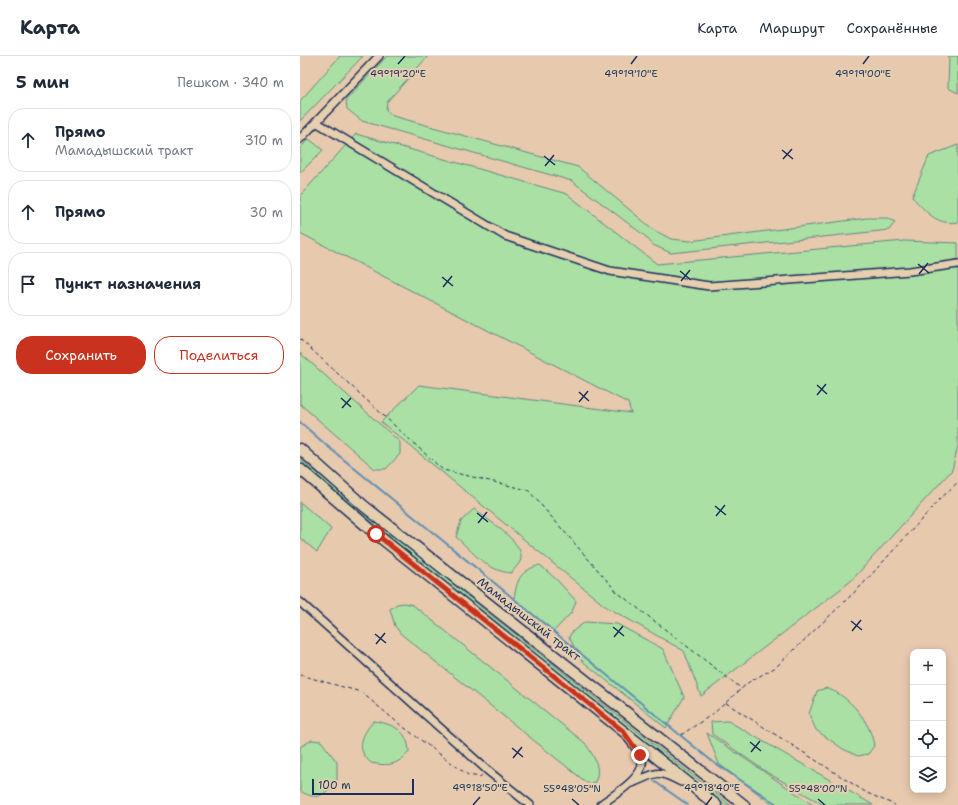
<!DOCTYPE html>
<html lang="ru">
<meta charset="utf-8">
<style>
body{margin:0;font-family:"Shantell Sans",sans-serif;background:#f2f2f3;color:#1f2937}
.controls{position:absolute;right:12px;bottom:12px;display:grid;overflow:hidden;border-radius:8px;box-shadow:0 2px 10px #0003}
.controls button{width:36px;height:36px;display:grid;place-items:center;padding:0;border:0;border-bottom:1px solid #e0e1e3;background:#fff;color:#1f2937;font:20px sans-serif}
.scale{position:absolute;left:12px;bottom:10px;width:102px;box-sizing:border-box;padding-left:4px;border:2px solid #1b2f5e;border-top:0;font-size:11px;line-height:14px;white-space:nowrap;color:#1b2f5e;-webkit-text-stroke:3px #e6cfaf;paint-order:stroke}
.stop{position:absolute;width:12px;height:12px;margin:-9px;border:3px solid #c8321e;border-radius:50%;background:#fff}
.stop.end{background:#c8321e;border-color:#fff;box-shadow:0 1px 4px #0008}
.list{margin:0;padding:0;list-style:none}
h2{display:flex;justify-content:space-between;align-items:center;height:52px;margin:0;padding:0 16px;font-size:17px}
h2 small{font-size:13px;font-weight:400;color:#747a83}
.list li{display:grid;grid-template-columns:26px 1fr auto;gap:12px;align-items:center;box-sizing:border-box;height:64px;margin:0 8px 8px;padding:0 8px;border:1px solid #e0e1e3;border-radius:16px}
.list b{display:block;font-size:15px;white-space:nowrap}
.list p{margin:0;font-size:13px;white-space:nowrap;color:#747a83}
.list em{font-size:13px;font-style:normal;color:#747a83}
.actions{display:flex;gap:8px;padding:12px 16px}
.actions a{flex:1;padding:9px 0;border:1px solid #c8321e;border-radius:16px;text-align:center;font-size:14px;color:#c8321e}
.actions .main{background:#c8321e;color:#fff}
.icon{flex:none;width:22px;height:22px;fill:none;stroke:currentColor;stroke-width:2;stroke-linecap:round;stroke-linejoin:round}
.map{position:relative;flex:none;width:658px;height:749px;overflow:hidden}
header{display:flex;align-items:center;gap:24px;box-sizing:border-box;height:56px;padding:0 20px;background:#fff;border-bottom:1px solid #e0e1e3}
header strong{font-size:19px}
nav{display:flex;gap:22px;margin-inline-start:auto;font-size:14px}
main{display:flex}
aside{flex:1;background:#fff}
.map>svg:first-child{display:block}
.green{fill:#aae0a3;stroke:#628880}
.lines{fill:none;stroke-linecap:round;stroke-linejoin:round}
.stream{stroke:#5f8fb4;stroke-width:2}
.street-casing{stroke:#1b2f5e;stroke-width:10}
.primary-casing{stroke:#1b2f5e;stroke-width:13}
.path{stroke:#1b2f5e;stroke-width:1;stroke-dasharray:4 3;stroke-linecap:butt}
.street{stroke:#e6cfaf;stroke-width:7}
.primary{stroke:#e6cfaf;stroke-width:10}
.route{stroke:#c8321e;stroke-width:5}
.ticks{fill:none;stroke:#1b2f5e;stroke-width:1.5}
.labels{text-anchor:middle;stroke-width:4;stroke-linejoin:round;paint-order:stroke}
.street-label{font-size:12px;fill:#1b2f5e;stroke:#e6cfaf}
.ticks-label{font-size:10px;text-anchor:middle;fill:#1b2f5e;stroke:#e6cfaf;stroke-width:4;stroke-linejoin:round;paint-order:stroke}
</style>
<header>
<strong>Карта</strong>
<nav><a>Карта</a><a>Маршрут</a><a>Сохранённые</a></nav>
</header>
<main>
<aside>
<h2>5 мин<small>Пешком · 340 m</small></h2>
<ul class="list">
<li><svg class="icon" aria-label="ahead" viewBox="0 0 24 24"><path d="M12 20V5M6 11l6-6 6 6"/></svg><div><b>Прямо</b><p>Мамадышский тракт</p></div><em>310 m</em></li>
<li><svg class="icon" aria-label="ahead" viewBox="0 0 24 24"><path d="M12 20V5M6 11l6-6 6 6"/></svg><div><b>Прямо</b></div><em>30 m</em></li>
<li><svg class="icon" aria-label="arrive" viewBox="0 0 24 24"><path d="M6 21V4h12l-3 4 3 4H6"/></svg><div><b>Пункт назначения</b></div></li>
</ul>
<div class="actions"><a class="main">Сохранить</a><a>Поделиться</a></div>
</aside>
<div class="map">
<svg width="658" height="749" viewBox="0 0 658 749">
<rect width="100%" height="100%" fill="#e7c9ae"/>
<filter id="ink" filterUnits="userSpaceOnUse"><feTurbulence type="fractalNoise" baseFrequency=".025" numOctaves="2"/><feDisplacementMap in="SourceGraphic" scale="8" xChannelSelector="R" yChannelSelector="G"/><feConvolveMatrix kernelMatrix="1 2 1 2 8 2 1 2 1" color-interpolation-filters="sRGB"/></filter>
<g filter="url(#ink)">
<g class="green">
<polygon points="40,0 63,0 0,65 0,45"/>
<polygon points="87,0 128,0 87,46 86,54 93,60 278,111 354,174 371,183 390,185 567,162 587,162 595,166 589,174 371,197 353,189 345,180 272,125 62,65 47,53 46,44"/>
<polygon points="649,0 658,0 658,37 648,32"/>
<polygon points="56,78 267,138 357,208 604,185 658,187 658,390 652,414 551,525 401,640 384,595 305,550 81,366 119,329 331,357 328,347 0,177 0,140"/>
<polygon points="9,83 23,94 0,117 0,92"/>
<path d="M658,89V166C636,170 626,155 612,141L629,100Z"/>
<polygon points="0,297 100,386 100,398 86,413 75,413 0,348"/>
<path d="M0,403L181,551L430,749H425C287,639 147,529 11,416L0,407Z"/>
<polygon points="0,446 31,473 17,496 0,482"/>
<path d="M174,453C186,463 223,485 221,502C221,507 214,513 211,517C187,515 173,496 156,481L161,465Z"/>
<path d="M240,509L258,525L276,545L272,556L254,575L214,543C217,523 220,515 240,509Z"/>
<path d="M105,547L113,549L285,687C293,699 302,711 295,726L287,727L101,578L95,570L90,553L97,548Z"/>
<polygon points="285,566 317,568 363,593 384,641 366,672 281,604 269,581 272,576"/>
<path d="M526,632C549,639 571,666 574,690L568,698L558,700L543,693L516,674L509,658L517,635Z"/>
<path d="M74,665C93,668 108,674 109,696C97,710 87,710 71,707C68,704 64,701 63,697C58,686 66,673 74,665Z"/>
<polygon points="428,665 573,749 524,749 468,717 412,678 411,666"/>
<polygon points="407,677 513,749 473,749 419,708"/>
<path d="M12,684L21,685L37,706V724C24,739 19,746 0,735V691Z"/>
</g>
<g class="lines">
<g class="stream">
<polyline points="0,366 26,389 413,706 478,749"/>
<polyline points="354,725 388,749"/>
</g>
<g class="street-casing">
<g id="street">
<polyline points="16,66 205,180 310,215 409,230 610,215 658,208"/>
<polyline points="0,83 79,0"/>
<polyline points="0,546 187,714 230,749"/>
<path d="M332,727C357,717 356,712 381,726"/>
<path d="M300,749C312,740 345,722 342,704C340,696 333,689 328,682"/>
</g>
</g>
<g class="primary-casing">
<g id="primary">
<polyline points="0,393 64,450 444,749"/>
<polyline points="0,413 76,478 416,749"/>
</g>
</g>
<g class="path">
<polyline points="0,283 143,414 228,434 317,536 442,633"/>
<polyline points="0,619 61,636 98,667 168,719 180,721 182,719"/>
<polyline points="426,647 567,737 595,749"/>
<polyline points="381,679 414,657 449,626 476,611 562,529 640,443 658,426"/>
</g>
<use href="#street" class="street"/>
<use href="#primary" class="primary"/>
</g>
</g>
<g class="lines" filter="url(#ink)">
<polyline class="route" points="76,478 323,675 340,699"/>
</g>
<path class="ticks" d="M98,8L105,0M331,8L337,0M563,8L569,0M482,94L493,103M244,100L255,109M483,103L492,93M245,110L254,99M618,208L629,217M380,215L391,224M619,218L628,207M142,221L153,230M381,225L390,214M143,231L152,220M517,329L527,338M279,336L289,345M517,339L526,328M41,342L51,351M279,346L288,335M42,352L51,342M415,450L426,459M177,457L188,466M416,460L425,449M178,467L187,456M551,565L562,574M313,571L324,580M552,575L561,564M75,578L86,587M314,581L323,570M76,588L85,577M450,686L461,695M212,692L223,701M451,696L460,685M213,702L222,691M272,743L279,749M518,743L525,749M173,749L180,741M406,749L412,741"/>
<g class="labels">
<g class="street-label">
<text transform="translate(229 563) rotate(38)" y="4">Мамадышский тракт</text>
</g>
</g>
<g class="ticks-label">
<text x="98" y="21">49°19'20"E</text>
<text x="331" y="21">49°19'10"E</text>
<text x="563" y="21">49°19'00"E</text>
<text x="180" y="735">49°18'50"E</text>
<text x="412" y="735">49°18'40"E</text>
<text x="272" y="736">55°48'05"N</text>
<text x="518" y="736">55°48'00"N</text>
</g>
</svg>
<div class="controls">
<button>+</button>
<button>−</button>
<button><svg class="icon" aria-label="locate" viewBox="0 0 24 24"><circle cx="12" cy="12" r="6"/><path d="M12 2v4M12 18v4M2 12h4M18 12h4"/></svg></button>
<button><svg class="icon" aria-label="layers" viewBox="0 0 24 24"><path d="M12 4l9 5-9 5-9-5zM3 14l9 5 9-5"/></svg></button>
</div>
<div class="scale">100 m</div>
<div class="stop" style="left:76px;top:478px"></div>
<div class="stop end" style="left:340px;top:699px"></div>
</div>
</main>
